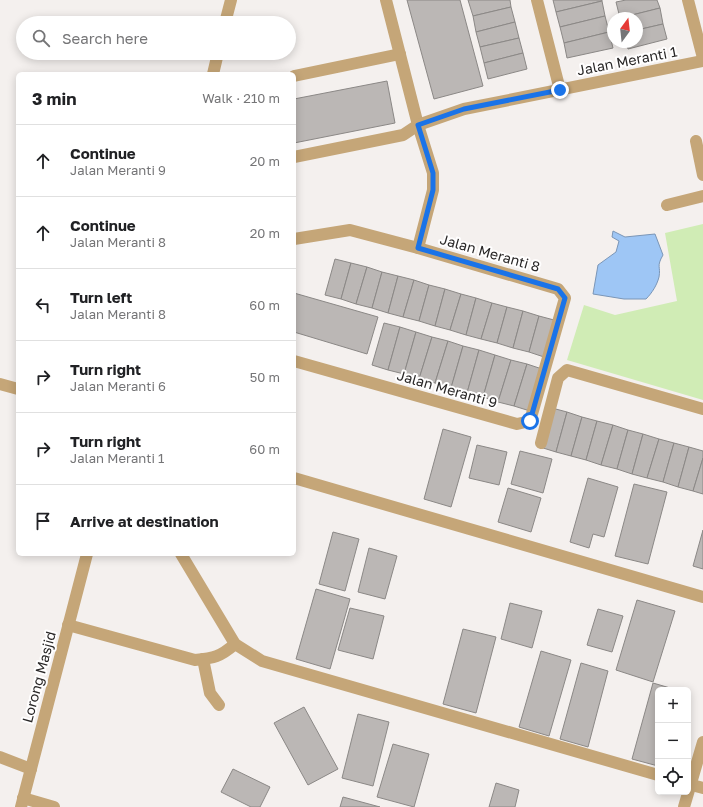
<!DOCTYPE html>
<meta charset="utf-8">
<style>
body{margin:0;font-family:"Golos Text",sans-serif;background:#f6f6f6;color:#202124}
.controls{position:absolute;right:12px;bottom:12px;display:grid;overflow:hidden;border-radius:6px;box-shadow:0 2px 10px #0003}
.controls button{width:36px;height:36px;display:grid;place-items:center;padding:0;border:0;border-bottom:1px solid #e0e0e0;background:#fff;color:#202124;font:20px sans-serif}
.compass{position:absolute;left:607px;top:12px;width:36px;height:36px;border-radius:50%;background:#fff;box-shadow:0 2px 10px #0003;rotate:15deg}
.stop{position:absolute;width:12px;height:12px;margin:-9px;border:3px solid #1a73e8;border-radius:50%;background:#fff}
.stop.end{background:#1a73e8;border-color:#fff;box-shadow:0 1px 4px #0008}
.list{margin:0;padding:0;list-style:none}
h2{display:flex;justify-content:space-between;align-items:center;height:52px;margin:0;padding:0 16px;font-size:17px}
h2 small{font-size:13px;font-weight:400;color:#757577}
.list li{display:grid;grid-template-columns:26px 1fr auto;gap:12px;align-items:center;box-sizing:border-box;height:72px;padding:0 16px;border-top:1px solid #e0e0e0}
.list b{display:block;font-size:15px;white-space:nowrap}
.list p{margin:0;font-size:13px;white-space:nowrap;color:#757577}
.list em{font-size:13px;font-style:normal;color:#757577}
.icon{flex:none;width:22px;height:22px;fill:none;stroke:currentColor;stroke-width:2;stroke-linecap:round;stroke-linejoin:round}
.map{position:relative;flex:none;width:703px;height:807px;overflow:hidden}
.search{position:absolute;background:#fff;box-shadow:0 2px 10px #0003;left:16px;top:16px;width:280px;height:44px;display:flex;align-items:center;gap:10px;box-sizing:border-box;padding:0 14px;border-radius:22px;color:#757577;font-size:15px}
.panel{position:absolute;background:#fff;box-shadow:0 2px 10px #0003;left:16px;top:72px;width:280px;height:484px;border-radius:6px}
.map>svg:first-child{display:block}
.green{fill:#d0ecb5}
.water{fill:#9ec6f5;stroke:#7b96b7}
.building{fill:#bbb7b5;stroke:#8b8886}
.lines{fill:none;stroke-linecap:round;stroke-linejoin:round}
.minor{stroke:#c5a678;stroke-width:12}
.route{stroke:#1a73e8;stroke-width:5}
.labels{text-anchor:middle;stroke-width:4;stroke-linejoin:round;paint-order:stroke}
.street-label{font-size:14px;fill:#292727;stroke:#fffefe}
</style>
<div class="map">
<svg width="703" height="807" viewBox="0 0 703 807">
<rect width="100%" height="100%" fill="#f4f0ee"/>
<polygon class="green" points="703,224 703,400 567,360 584,305 615,315 677,301 665,233"/>
<path class="water" d="M613,231L625,237L655,234L663,255C656,267 661,266 659,277C657,285 652,293 646,299H624L593,294L598,265L616,252L619,241L612,237Z"/>
<g class="building">
<polygon points="407,0 460,0 483,86 434,99"/>
<polygon points="468,0 510,0 511,7 473,16"/>
<polygon points="553,0 602,0 602,1 556,12"/>
<polygon points="626,0 657,0 660,8 620,18 616,2"/>
<polygon points="602,1 605,16 560,27 556,12"/>
<polygon points="511,7 515,22 476,32 473,16"/>
<polygon points="660,8 663,24 637,30 637,18 620,18"/>
<polygon points="605,16 609,32 564,43 560,27"/>
<polygon points="515,22 519,38 480,47 476,32"/>
<polygon points="663,24 667,39 628,49 626,42 637,42 637,30"/>
<polygon points="609,32 613,48 567,58 564,43"/>
<polygon points="519,38 523,53 484,63 480,47"/>
<polygon points="523,53 527,69 488,79 484,63"/>
<polygon points="387,81 395,123 294,143 294,99"/>
<polygon points="335,259 351,263 341,299 325,295"/>
<polygon points="351,263 367,267 356,304 341,299"/>
<polygon points="367,267 382,272 372,308 356,304"/>
<polygon points="382,272 398,276 388,313 372,308"/>
<polygon points="398,276 414,280 403,317 388,313"/>
<polygon points="414,280 429,285 419,321 403,317"/>
<polygon points="429,285 445,289 435,326 419,321"/>
<polygon points="445,289 461,294 450,330 435,326"/>
<polygon points="294,293 378,317 367,354 294,332"/>
<polygon points="461,294 476,298 466,335 450,330"/>
<polygon points="476,298 492,303 481,339 466,335"/>
<polygon points="492,303 507,307 497,343 481,339"/>
<polygon points="507,307 523,311 513,348 497,343"/>
<polygon points="523,311 539,316 529,352 513,348"/>
<polygon points="539,316 554,320 544,357 529,352"/>
<polygon points="384,323 400,327 388,370 372,365"/>
<polygon points="400,327 416,332 404,374 388,370"/>
<polygon points="416,332 432,337 419,379 404,374"/>
<polygon points="432,337 448,341 435,383 419,379"/>
<polygon points="448,341 463,346 451,388 435,383"/>
<polygon points="463,346 479,350 467,393 451,388"/>
<polygon points="479,350 495,355 483,397 467,393"/>
<polygon points="495,355 511,360 498,402 483,397"/>
<polygon points="511,360 527,364 514,406 498,402"/>
<polygon points="527,364 542,369 530,411 514,406"/>
<polygon points="552,408 567,412 556,452 540,447"/>
<polygon points="567,412 582,417 571,456 556,452"/>
<polygon points="582,417 597,421 586,460 571,456"/>
<polygon points="597,421 613,425 601,465 586,460"/>
<polygon points="613,425 628,430 617,469 601,465"/>
<polygon points="443,429 471,437 451,507 424,499"/>
<polygon points="628,430 643,434 632,474 617,469"/>
<polygon points="643,434 659,439 647,478 632,474"/>
<polygon points="659,439 674,443 663,482 647,478"/>
<polygon points="674,443 689,447 678,487 663,482"/>
<polygon points="477,445 507,452 499,485 469,478"/>
<polygon points="689,447 703,451 703,458 693,491 678,487"/>
<polygon points="520,451 552,459 543,493 511,484"/>
<polygon points="703,458 703,494 693,491"/>
<polygon points="588,478 618,487 604,537 593,534 589,548 570,542"/>
<polygon points="634,484 667,492 648,564 615,556"/>
<polygon points="508,488 541,498 531,532 498,522"/>
<polygon points="703,530 703,569 693,566"/>
<polygon points="333,532 359,539 345,591 319,584"/>
<polygon points="369,548 397,556 385,599 358,592"/>
<polygon points="316,589 350,599 330,669 296,659"/>
<polygon points="637,600 675,611 653,682 616,670"/>
<polygon points="510,603 542,611 532,648 501,639"/>
<polygon points="350,608 384,616 373,659 338,650"/>
<polygon points="598,609 623,616 612,652 587,645"/>
<polygon points="463,629 496,637 476,713 443,704"/>
<polygon points="541,651 571,660 549,736 519,727"/>
<polygon points="581,663 608,671 588,747 560,739"/>
<polygon points="653,683 677,690 658,690 658,766 632,759"/>
<polygon points="304,707 338,769 308,785 274,723"/>
<polygon points="358,714 389,722 373,786 342,778"/>
<polygon points="393,744 429,754 414,807 377,797"/>
<polygon points="233,769 270,787 260,807 251,807 221,792"/>
<polygon points="496,783 519,790 515,807 489,807"/>
<polygon points="343,797 380,807 340,807"/>
</g>
<g class="lines">
<g class="minor">
<polyline points="386,0 418,125 433,173 433,190 418,248"/>
<polyline points="537,0 560,90"/>
<polyline points="688,0 703,58"/>
<polyline points="225,23 231,0"/>
<polyline points="213,74 218,53"/>
<polyline points="294,76 400,54"/>
<polyline points="696,141 703,175"/>
<polyline points="294,157 403,135 418,125 464,109 703,61"/>
<polyline points="667,205 703,196"/>
<polyline points="294,239 350,230 418,248 558,289 565,298 530,421 517,424 294,361"/>
<polyline points="0,384 18,389"/>
<polyline points="541,443 558,378 567,370 703,409"/>
<polyline points="294,478 703,597"/>
<polyline points="181,554 235,644 262,661 658,775"/>
<path d="M68,625L195,660C214,658 220,657 235,644"/>
<polyline points="203,659 210,693 219,705"/>
<polyline points="0,757 31,769"/>
<polyline points="688,784 703,788"/>
<polyline points="23,798 54,807"/>
<polyline points="21,807 87,554"/>
<polyline points="684,807 703,742"/>
</g>
</g>
<g class="lines">
<polyline class="route" points="530,421 565,298 558,289 418,248 433,190 433,173 418,125 464,109 560,90"/>
</g>
<g class="labels">
<g class="street-label">
<text transform="translate(627 61) rotate(-11)" y="5">Jalan Meranti 1</text>
<text transform="translate(490 253) rotate(16)" y="5">Jalan Meranti 8</text>
<text transform="translate(447 389) rotate(16)" y="5">Jalan Meranti 9</text>
<text transform="translate(39 677) rotate(-75)" y="5">Lorong Masjid</text>
</g>
</g>
</svg>
<div class="controls">
<button>+</button>
<button>−</button>
<button><svg class="icon" aria-label="locate" viewBox="0 0 24 24"><circle cx="12" cy="12" r="6"/><path d="M12 2v4M12 18v4M2 12h4M18 12h4"/></svg></button>
</div>
<svg class="compass" viewBox="-18 -18 36 36"><path d="M0-13l5 13h-10z" fill="#e53935"/><path d="M0 13l5-13h-10z" fill="#757577"/></svg>
<div class="stop" style="left:530px;top:421px"></div>
<div class="stop end" style="left:560px;top:90px"></div>
<div class="search"><svg class="icon" aria-label="search" viewBox="0 0 24 24"><circle cx="10" cy="10" r="6"/><path d="M15 15l6 6"/></svg>Search here</div>
<section class="panel">
<h2>3 min<small>Walk · 210 m</small></h2>
<ul class="list">
<li><svg class="icon" aria-label="ahead" viewBox="0 0 24 24"><path d="M12 20V5M6 11l6-6 6 6"/></svg><div><b>Continue</b><p>Jalan Meranti 9</p></div><em>20 m</em></li>
<li><svg class="icon" aria-label="ahead" viewBox="0 0 24 24"><path d="M12 20V5M6 11l6-6 6 6"/></svg><div><b>Continue</b><p>Jalan Meranti 8</p></div><em>20 m</em></li>
<li><svg class="icon" aria-label="left" viewBox="0 0 24 24"><path d="M17 20v-9H6M10 6l-5 5 5 5"/></svg><div><b>Turn left</b><p>Jalan Meranti 8</p></div><em>60 m</em></li>
<li><svg class="icon" aria-label="right" viewBox="0 0 24 24"><path d="M7 20v-9h11M14 6l5 5-5 5"/></svg><div><b>Turn right</b><p>Jalan Meranti 6</p></div><em>50 m</em></li>
<li><svg class="icon" aria-label="right" viewBox="0 0 24 24"><path d="M7 20v-9h11M14 6l5 5-5 5"/></svg><div><b>Turn right</b><p>Jalan Meranti 1</p></div><em>60 m</em></li>
<li><svg class="icon" aria-label="arrive" viewBox="0 0 24 24"><path d="M6 21V4h12l-3 4 3 4H6"/></svg><div><b>Arrive at destination</b></div></li>
</ul>
</section>
</div>
